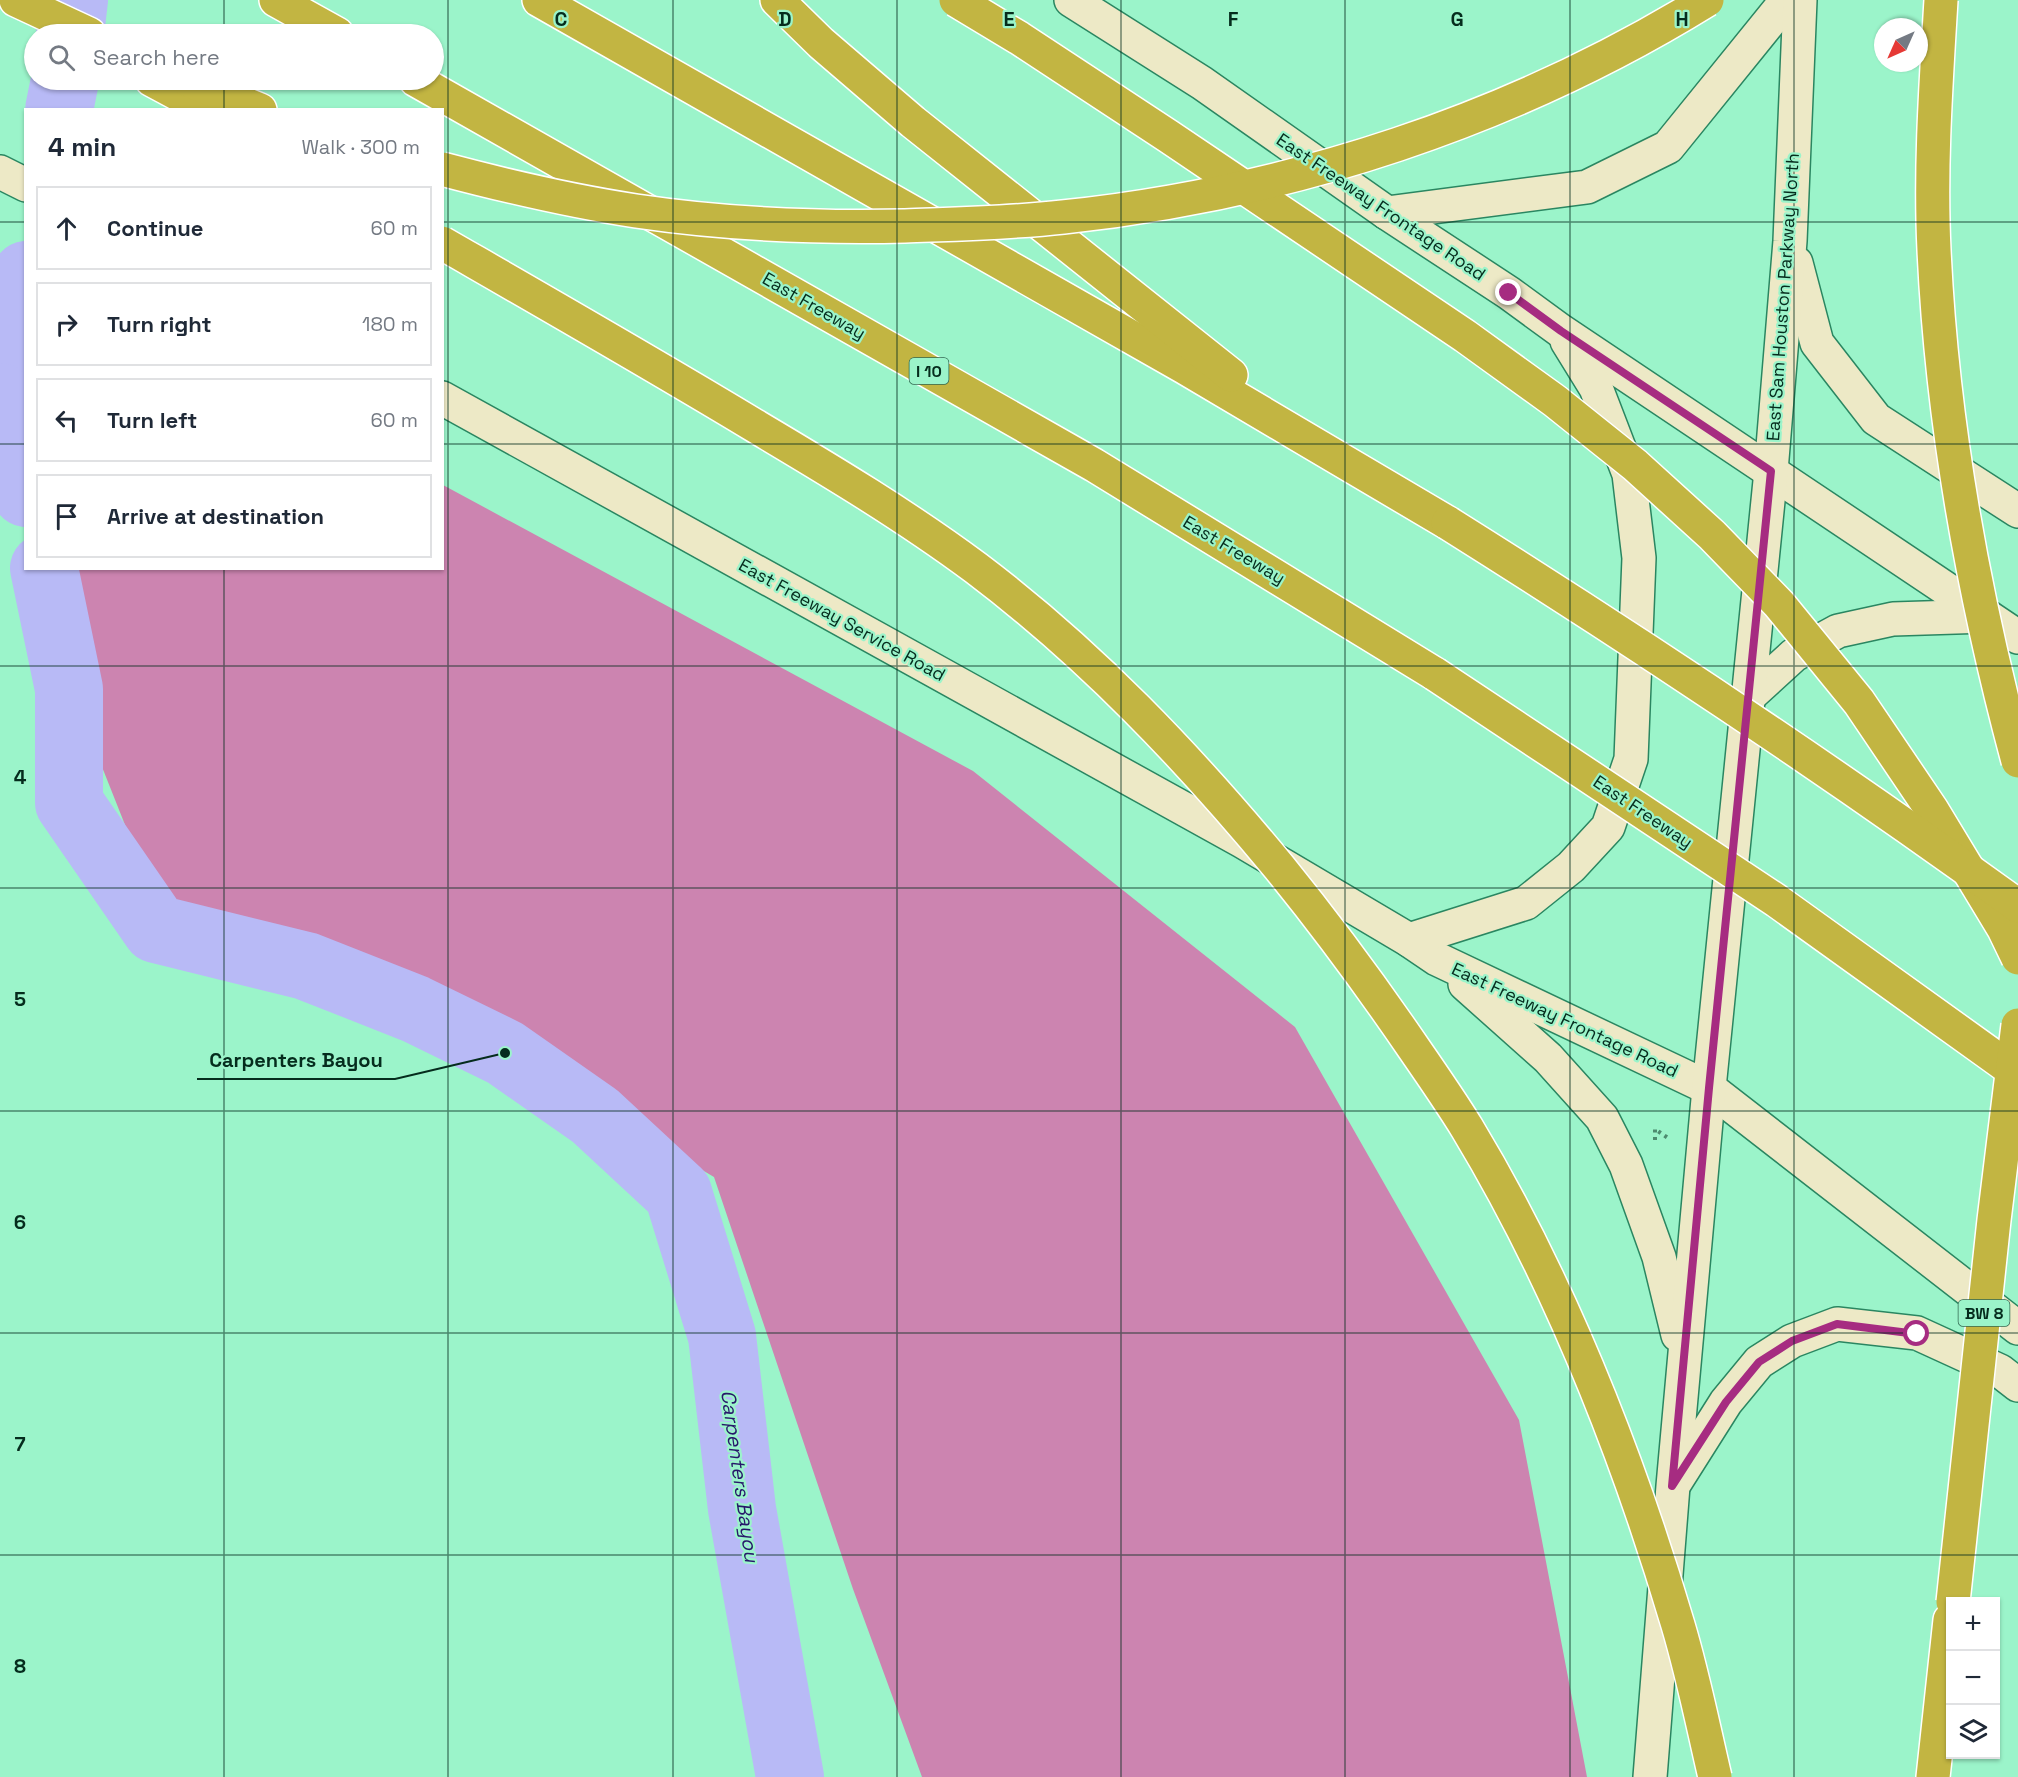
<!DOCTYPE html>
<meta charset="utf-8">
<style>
body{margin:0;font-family:"Space Grotesk",sans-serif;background:#f2f2f3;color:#1f2937}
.controls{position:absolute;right:18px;bottom:18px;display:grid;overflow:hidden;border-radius:0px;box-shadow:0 2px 4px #0004}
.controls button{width:54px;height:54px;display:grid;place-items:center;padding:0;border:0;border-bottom:2px solid #e0e1e3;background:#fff;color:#1f2937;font:30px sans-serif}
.compass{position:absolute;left:1874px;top:18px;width:54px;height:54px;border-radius:50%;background:#fff;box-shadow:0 2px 4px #0004;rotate:225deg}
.stop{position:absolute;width:18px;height:18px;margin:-14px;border:4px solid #a62c81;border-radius:50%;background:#fff}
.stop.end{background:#a62c81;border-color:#fff;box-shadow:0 2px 6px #0008}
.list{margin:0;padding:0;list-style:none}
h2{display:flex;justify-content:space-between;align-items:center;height:78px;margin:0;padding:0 24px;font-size:26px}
h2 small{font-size:20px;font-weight:400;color:#747a83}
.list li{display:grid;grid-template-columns:39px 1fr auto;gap:18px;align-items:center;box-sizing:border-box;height:84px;margin:0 12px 12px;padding:0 12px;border:2px solid #e0e1e3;border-radius:0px}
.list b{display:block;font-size:22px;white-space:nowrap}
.list em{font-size:20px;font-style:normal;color:#747a83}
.icon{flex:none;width:33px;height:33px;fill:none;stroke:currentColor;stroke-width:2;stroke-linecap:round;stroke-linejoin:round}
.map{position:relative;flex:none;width:2018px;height:1777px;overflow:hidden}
.search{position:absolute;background:#fff;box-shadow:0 2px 4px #0004;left:24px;top:24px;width:420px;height:66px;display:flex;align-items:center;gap:15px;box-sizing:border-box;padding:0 21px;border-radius:33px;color:#747a83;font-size:22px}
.panel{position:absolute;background:#fff;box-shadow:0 2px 4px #0004;left:24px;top:108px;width:420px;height:462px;border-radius:0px}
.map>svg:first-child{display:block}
.forest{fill:#cc84b0}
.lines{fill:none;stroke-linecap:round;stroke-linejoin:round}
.river{stroke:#b8baf6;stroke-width:68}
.secondary-casing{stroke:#2a8661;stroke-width:36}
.motorway-casing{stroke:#fff;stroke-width:36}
.path{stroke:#4d8b6f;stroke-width:4;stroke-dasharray:3 4.5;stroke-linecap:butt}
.secondary{stroke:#ede9c6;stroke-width:33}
.motorway{stroke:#c2b542;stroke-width:33}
.motorway-bridge-casing{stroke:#fff;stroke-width:36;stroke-linecap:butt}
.motorway-bridge{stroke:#c2b542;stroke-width:33}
.route{stroke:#a62c81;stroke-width:8}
.grid{fill:none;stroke:#052c1d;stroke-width:1.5;stroke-opacity:0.55}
.labels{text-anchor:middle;stroke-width:4.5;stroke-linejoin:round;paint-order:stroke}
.shield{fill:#9bf4ca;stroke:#326851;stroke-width:1.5}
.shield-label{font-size:16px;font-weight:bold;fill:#052c1d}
.street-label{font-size:18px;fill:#052c1d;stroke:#9bf4ca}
.water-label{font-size:20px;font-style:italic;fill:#27176a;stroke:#9bf4ca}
.grid-label{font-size:20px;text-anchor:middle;font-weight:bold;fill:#052c1d;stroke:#9bf4ca;stroke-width:4.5;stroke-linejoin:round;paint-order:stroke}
.leader{fill:none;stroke:#052c1d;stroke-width:2}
.callout-dot{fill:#052c1d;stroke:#9bf4ca;stroke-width:2}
.callout-label{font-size:20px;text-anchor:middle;font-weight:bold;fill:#052c1d;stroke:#9bf4ca;stroke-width:4.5;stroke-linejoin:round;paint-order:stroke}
</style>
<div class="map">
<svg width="2018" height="1777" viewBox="0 0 2018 1777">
<rect width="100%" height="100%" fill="#9bf4ca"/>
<polygon class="forest" points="443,485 973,771 1295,1027 1519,1420 1587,1777 922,1777 853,1589 714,1177 346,960 158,908 58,656 68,569 442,568"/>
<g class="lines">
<g class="river">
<polyline points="70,34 74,0"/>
<polyline points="59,110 65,80"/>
<polyline points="0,355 26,275"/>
<polyline points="0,397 26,493"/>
<polyline points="44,568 69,689 69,803 156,929 306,966 415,1009 505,1053 595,1116 678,1193 722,1336 742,1509 790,1777"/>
</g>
<g class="secondary-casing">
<g id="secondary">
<polyline points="1071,0 1202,83 1387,213 1509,293 1561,331 2018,637"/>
<polyline points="0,172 26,185"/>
<polyline points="1387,213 1587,187 1668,147 1787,0"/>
<polyline points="1796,263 1817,343 1876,419 2018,511"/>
<polyline points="442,398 1242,841 1409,940 1437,959 1709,1088 2018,1328"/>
<polyline points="1748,697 1794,655 1838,631 1893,619 1987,616"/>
<polyline points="1409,940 1526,903 1571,867 1608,827 1631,759 1639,558 1629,474 1596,388 1567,341"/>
<polyline points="1465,984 1548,1058 1602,1118 1626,1165 1659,1257 1678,1335"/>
<polyline points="1676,1481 1726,1402 1759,1362 1792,1341 1837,1324 1917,1333 2000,1371 2018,1385"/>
<polyline points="1650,1777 1673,1486 1709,1088 1771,471 1790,241 1800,0"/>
</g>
</g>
<g class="motorway-casing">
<g id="motorway">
<polyline points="16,0 89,34"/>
<polyline points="276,0 337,34"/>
<polyline points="539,0 1184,367 1448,523"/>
<polyline points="777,0 821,43 913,122 1231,375"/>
<polyline points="152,80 206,109"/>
<polyline points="188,80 260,110"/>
<polyline points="416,80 1094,465 1435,674"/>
<polyline points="1933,1777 1950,1620"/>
</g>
</g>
<polyline class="path" points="1655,1140 1655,1129 1668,1138"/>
<use href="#secondary" class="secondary"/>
<use href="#motorway" class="motorway"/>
<g class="motorway-bridge-casing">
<g id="motorway-bridge">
<polyline points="956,0 1019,38 1168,136 1465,336 1555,401 1635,465 1712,535 1779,604 1859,702 1932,810 2004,929 2018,958"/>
<path d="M1941,0C1936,83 1930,167 1934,250C1942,423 1973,594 2018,761"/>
<path d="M442,169C506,186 570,201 636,211C724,224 816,228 905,226C958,224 1011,223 1063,217C1290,193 1513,120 1707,0"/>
<path d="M442,243C548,304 653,364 757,427C831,471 906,516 976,568C1090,654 1188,757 1279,867C1327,926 1372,987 1415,1050C1433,1076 1451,1102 1467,1128C1560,1282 1627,1453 1678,1625C1693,1675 1703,1726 1715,1777"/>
<path d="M1448,523C1642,645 1832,771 2018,906"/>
<polyline points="1435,674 1777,901 2018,1074"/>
<polyline points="1953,1602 1994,1220 2018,1025"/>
</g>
</g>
<use href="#motorway-bridge" class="motorway-bridge"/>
</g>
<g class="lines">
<polyline class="route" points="1509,293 1561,331 1771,471 1709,1088 1672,1486 1726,1402 1759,1362 1792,1341 1837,1324 1917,1334"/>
</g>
<path class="grid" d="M224,0V34M448,0V1777M673,0V1777M897,0V1777M1121,0V1777M1345,0V1777M1570,0V1777M1794,0V1777M224,80V110M0,222H26M442,222H2018M0,444H26M442,444H2018M224,568V1777M0,666H2018M0,888H2018M0,1111H2018M0,1333H2018M0,1555H2018"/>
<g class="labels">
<g class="shield">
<rect x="909.5" y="358" width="39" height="26" rx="4.5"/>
<rect x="1958.5" y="1300" width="51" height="26" rx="4.5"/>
</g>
<g class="shield-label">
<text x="929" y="377">I 10</text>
<text x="1984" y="1319">BW 8</text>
</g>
<g class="street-label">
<text transform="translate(1381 207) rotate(34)" y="6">East Freeway Frontage Road</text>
<text transform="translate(1783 297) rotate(-86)" y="6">East Sam Houston Parkway North</text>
<text transform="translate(814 306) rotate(30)" y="6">East Freeway</text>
<text transform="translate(1234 550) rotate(31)" y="6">East Freeway</text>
<text transform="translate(842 620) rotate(29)" y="6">East Freeway Service Road</text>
<text transform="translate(1643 812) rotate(34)" y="6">East Freeway</text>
<text transform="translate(1565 1020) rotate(25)" y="6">East Freeway Frontage Road</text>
</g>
<g class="water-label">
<text transform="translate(740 1476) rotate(82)" y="7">Carpenters Bayou</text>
</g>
</g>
<g class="grid-label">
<text x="561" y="26">C</text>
<text x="785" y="26">D</text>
<text x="1009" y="26">E</text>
<text x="1233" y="26">F</text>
<text x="1457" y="26">G</text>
<text x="1682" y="26">H</text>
<text x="20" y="784">4</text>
<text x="20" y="1006">5</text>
<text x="20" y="1229">6</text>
<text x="20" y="1451">7</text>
<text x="20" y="1673">8</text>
</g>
<path class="leader" d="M505 1053L395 1079H197"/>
<circle class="callout-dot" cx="505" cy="1053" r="6"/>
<g class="callout-label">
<text x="296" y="1067">Carpenters Bayou</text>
</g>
</svg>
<div class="controls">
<button>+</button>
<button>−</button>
<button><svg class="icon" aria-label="layers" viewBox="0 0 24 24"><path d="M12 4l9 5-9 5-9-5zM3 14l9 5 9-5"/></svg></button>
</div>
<svg class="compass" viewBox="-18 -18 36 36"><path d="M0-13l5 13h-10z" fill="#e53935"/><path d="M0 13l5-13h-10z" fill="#747a83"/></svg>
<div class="stop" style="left:1917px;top:1334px"></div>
<div class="stop end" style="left:1509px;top:293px"></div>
<div class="search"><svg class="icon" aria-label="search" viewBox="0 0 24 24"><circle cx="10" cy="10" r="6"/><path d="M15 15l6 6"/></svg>Search here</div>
<section class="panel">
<h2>4 min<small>Walk · 300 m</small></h2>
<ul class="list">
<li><svg class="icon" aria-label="ahead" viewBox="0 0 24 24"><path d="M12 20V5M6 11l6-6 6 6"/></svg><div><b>Continue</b></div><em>60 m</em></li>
<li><svg class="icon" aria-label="right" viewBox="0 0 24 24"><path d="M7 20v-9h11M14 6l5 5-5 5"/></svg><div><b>Turn right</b></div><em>180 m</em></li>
<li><svg class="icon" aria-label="left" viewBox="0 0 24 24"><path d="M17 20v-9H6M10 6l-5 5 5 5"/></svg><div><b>Turn left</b></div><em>60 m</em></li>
<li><svg class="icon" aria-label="arrive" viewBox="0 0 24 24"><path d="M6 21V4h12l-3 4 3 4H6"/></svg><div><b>Arrive at destination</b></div></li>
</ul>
</section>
</div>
